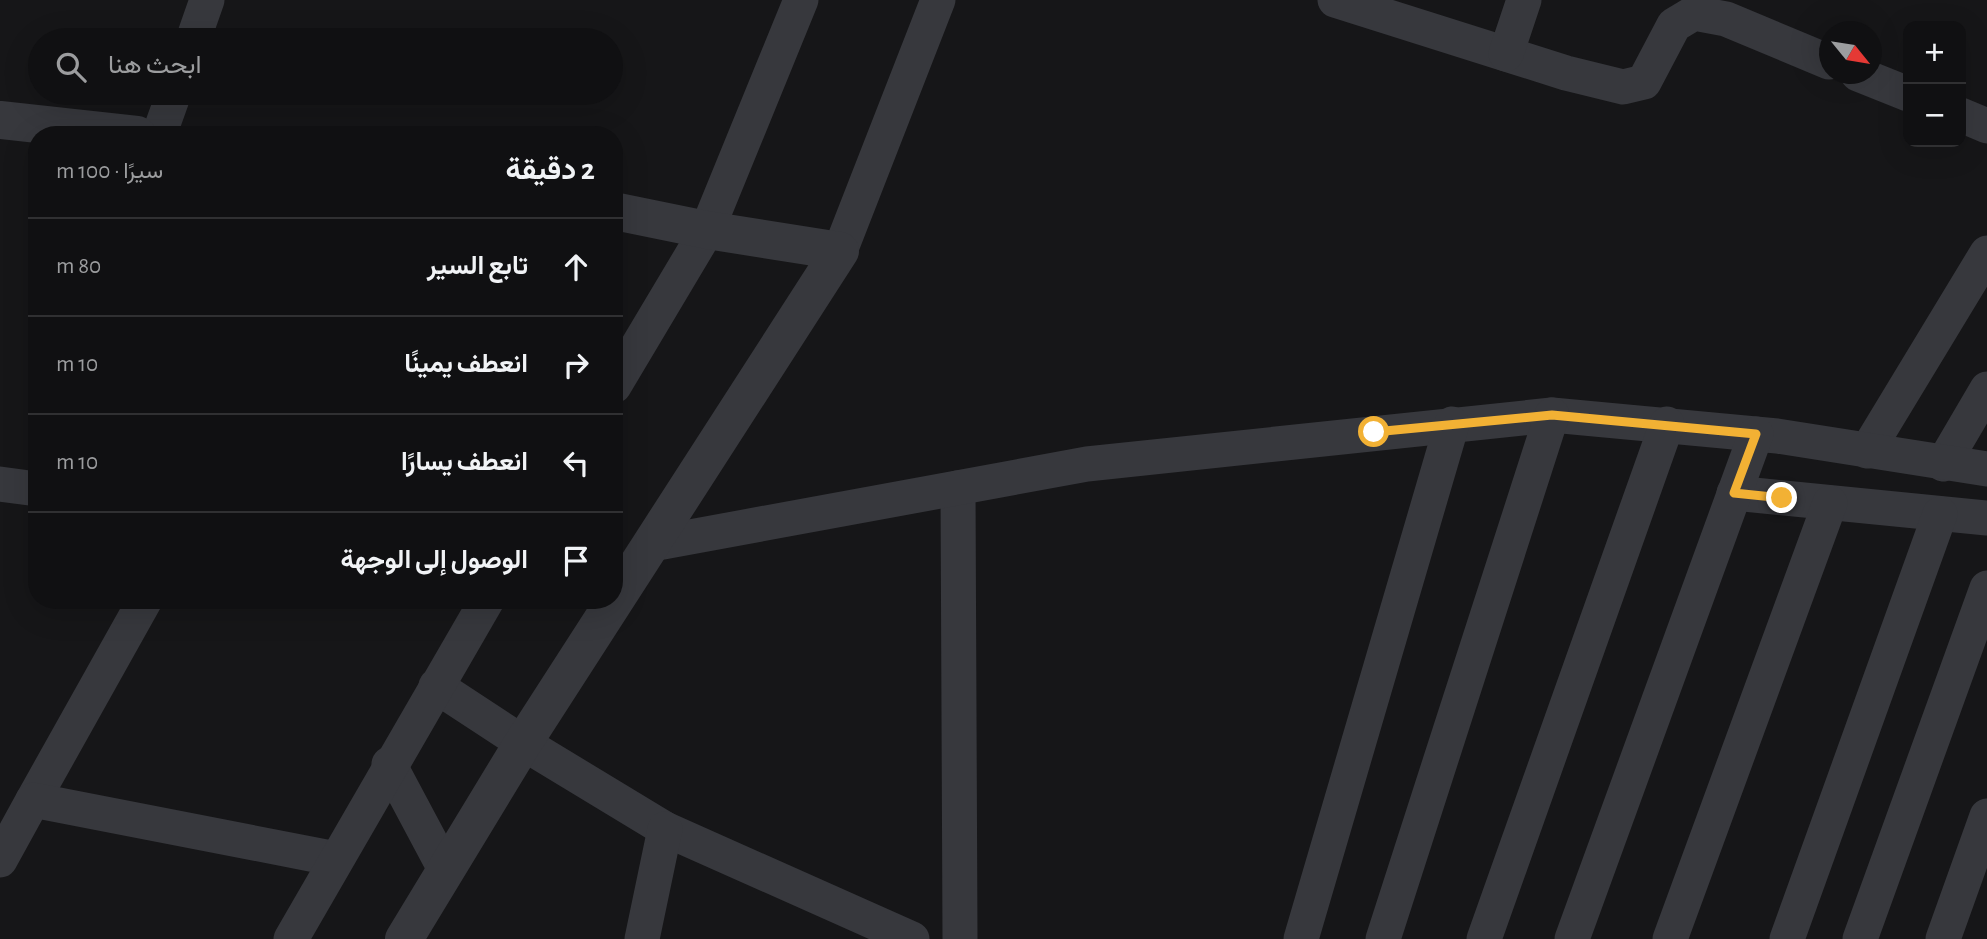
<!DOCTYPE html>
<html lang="ar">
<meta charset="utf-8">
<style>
body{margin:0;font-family:"Alegreya Sans",Vazirmatn,sans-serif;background:#1e1e20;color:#f1f3f6;direction:rtl}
.controls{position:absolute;right:21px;top:21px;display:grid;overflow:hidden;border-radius:14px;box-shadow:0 7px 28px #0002}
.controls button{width:63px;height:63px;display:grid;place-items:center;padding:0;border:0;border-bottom:2px solid #303032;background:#101012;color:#f1f3f6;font:35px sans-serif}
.compass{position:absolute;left:1819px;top:21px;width:63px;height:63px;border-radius:50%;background:#101012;box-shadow:0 7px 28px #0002;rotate:120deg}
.stop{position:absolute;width:21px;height:21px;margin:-16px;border:5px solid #f2b134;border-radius:50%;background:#fff}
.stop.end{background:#f2b134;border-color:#fff;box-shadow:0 2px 7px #0008}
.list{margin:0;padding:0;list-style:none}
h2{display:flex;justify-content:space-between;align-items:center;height:91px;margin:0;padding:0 28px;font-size:30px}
h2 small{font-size:23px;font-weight:400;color:#9c9d9f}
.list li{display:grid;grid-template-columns:46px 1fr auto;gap:21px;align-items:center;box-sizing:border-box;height:98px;padding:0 28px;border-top:2px solid #303032}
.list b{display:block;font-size:26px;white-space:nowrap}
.list em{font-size:23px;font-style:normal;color:#9c9d9f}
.icon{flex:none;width:38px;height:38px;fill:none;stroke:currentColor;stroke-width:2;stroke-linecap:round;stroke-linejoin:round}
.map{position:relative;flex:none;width:1987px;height:939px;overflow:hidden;direction:ltr}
.search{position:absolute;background:#101012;box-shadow:0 7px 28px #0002;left:28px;top:28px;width:595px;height:77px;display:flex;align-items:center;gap:18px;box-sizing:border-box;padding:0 24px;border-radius:38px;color:#9c9d9f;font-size:26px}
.panel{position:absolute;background:#101012;box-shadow:0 7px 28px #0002;left:28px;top:126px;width:595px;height:483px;border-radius:28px;direction:rtl}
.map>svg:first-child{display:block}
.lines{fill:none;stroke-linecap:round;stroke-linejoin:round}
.minor{stroke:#37383d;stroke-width:35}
.tertiary{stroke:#37383d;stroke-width:38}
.route{stroke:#f2b134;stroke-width:9}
</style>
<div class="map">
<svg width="1987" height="939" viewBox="0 0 1987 939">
<rect width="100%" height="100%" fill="#161618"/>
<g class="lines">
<g class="minor">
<polyline points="1335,0 1566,73 1623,87 1644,82 1674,25 1694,13 1726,19 1829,62"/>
<polyline points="193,40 207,0"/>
<polyline points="1506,54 1524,0"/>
<polyline points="1858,74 1908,94"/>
<polyline points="1961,115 1987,126"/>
<polyline points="159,135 174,93"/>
<polyline points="840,251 938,0"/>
<polyline points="614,386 707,230 801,0"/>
<polyline points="1867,451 1987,253"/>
<polyline points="1943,464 1987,389"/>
<polyline points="0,484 37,489"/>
<polyline points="958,488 960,939"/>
<polyline points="1734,493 1987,518"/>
<polyline points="652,544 1087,464 1552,415 1777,436 1987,469"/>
<polyline points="436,686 523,743 665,829 912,939"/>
<polyline points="389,764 446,871"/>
<polyline points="33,800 145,600"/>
<polyline points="0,860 33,800 336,859"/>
<polyline points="291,939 487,600"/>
<polyline points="642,939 665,829"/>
<polyline points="1301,939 1452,424"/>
<polyline points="1383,939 1552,415"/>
<polyline points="1484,939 1667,424"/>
<polyline points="1572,939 1756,434"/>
<polyline points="1670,939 1830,503"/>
<polyline points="1787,939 1940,514"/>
<polyline points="1860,939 1987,588"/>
<polyline points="1943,939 1987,816"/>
</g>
<g class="tertiary">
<polyline points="0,120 137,135"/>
<polyline points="404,939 523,743 840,251 707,230 614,211"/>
</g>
</g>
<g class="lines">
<polyline class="route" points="1374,432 1552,415 1756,434 1734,493 1782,498"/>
</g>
</svg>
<div class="controls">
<button>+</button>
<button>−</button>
</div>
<svg class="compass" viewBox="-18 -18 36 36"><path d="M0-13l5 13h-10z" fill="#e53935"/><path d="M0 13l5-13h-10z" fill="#9c9d9f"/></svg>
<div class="stop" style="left:1374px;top:432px"></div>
<div class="stop end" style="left:1782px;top:498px"></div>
<div class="search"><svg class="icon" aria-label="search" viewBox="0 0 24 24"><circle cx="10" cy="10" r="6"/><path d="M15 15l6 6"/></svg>ابحث هنا</div>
<section class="panel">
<h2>2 دقيقة<small>سيرًا · 100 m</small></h2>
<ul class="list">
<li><svg class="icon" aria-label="ahead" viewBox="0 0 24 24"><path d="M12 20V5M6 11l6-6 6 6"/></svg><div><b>تابع السير</b></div><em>80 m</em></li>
<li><svg class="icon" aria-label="right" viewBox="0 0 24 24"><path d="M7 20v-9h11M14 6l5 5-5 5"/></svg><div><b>انعطف يمينًا</b></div><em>10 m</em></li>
<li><svg class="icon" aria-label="left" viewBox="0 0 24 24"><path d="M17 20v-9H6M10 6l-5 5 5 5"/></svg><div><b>انعطف يسارًا</b></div><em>10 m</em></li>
<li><svg class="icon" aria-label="arrive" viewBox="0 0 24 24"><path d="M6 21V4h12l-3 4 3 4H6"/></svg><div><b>الوصول إلى الوجهة</b></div></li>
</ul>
</section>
</div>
